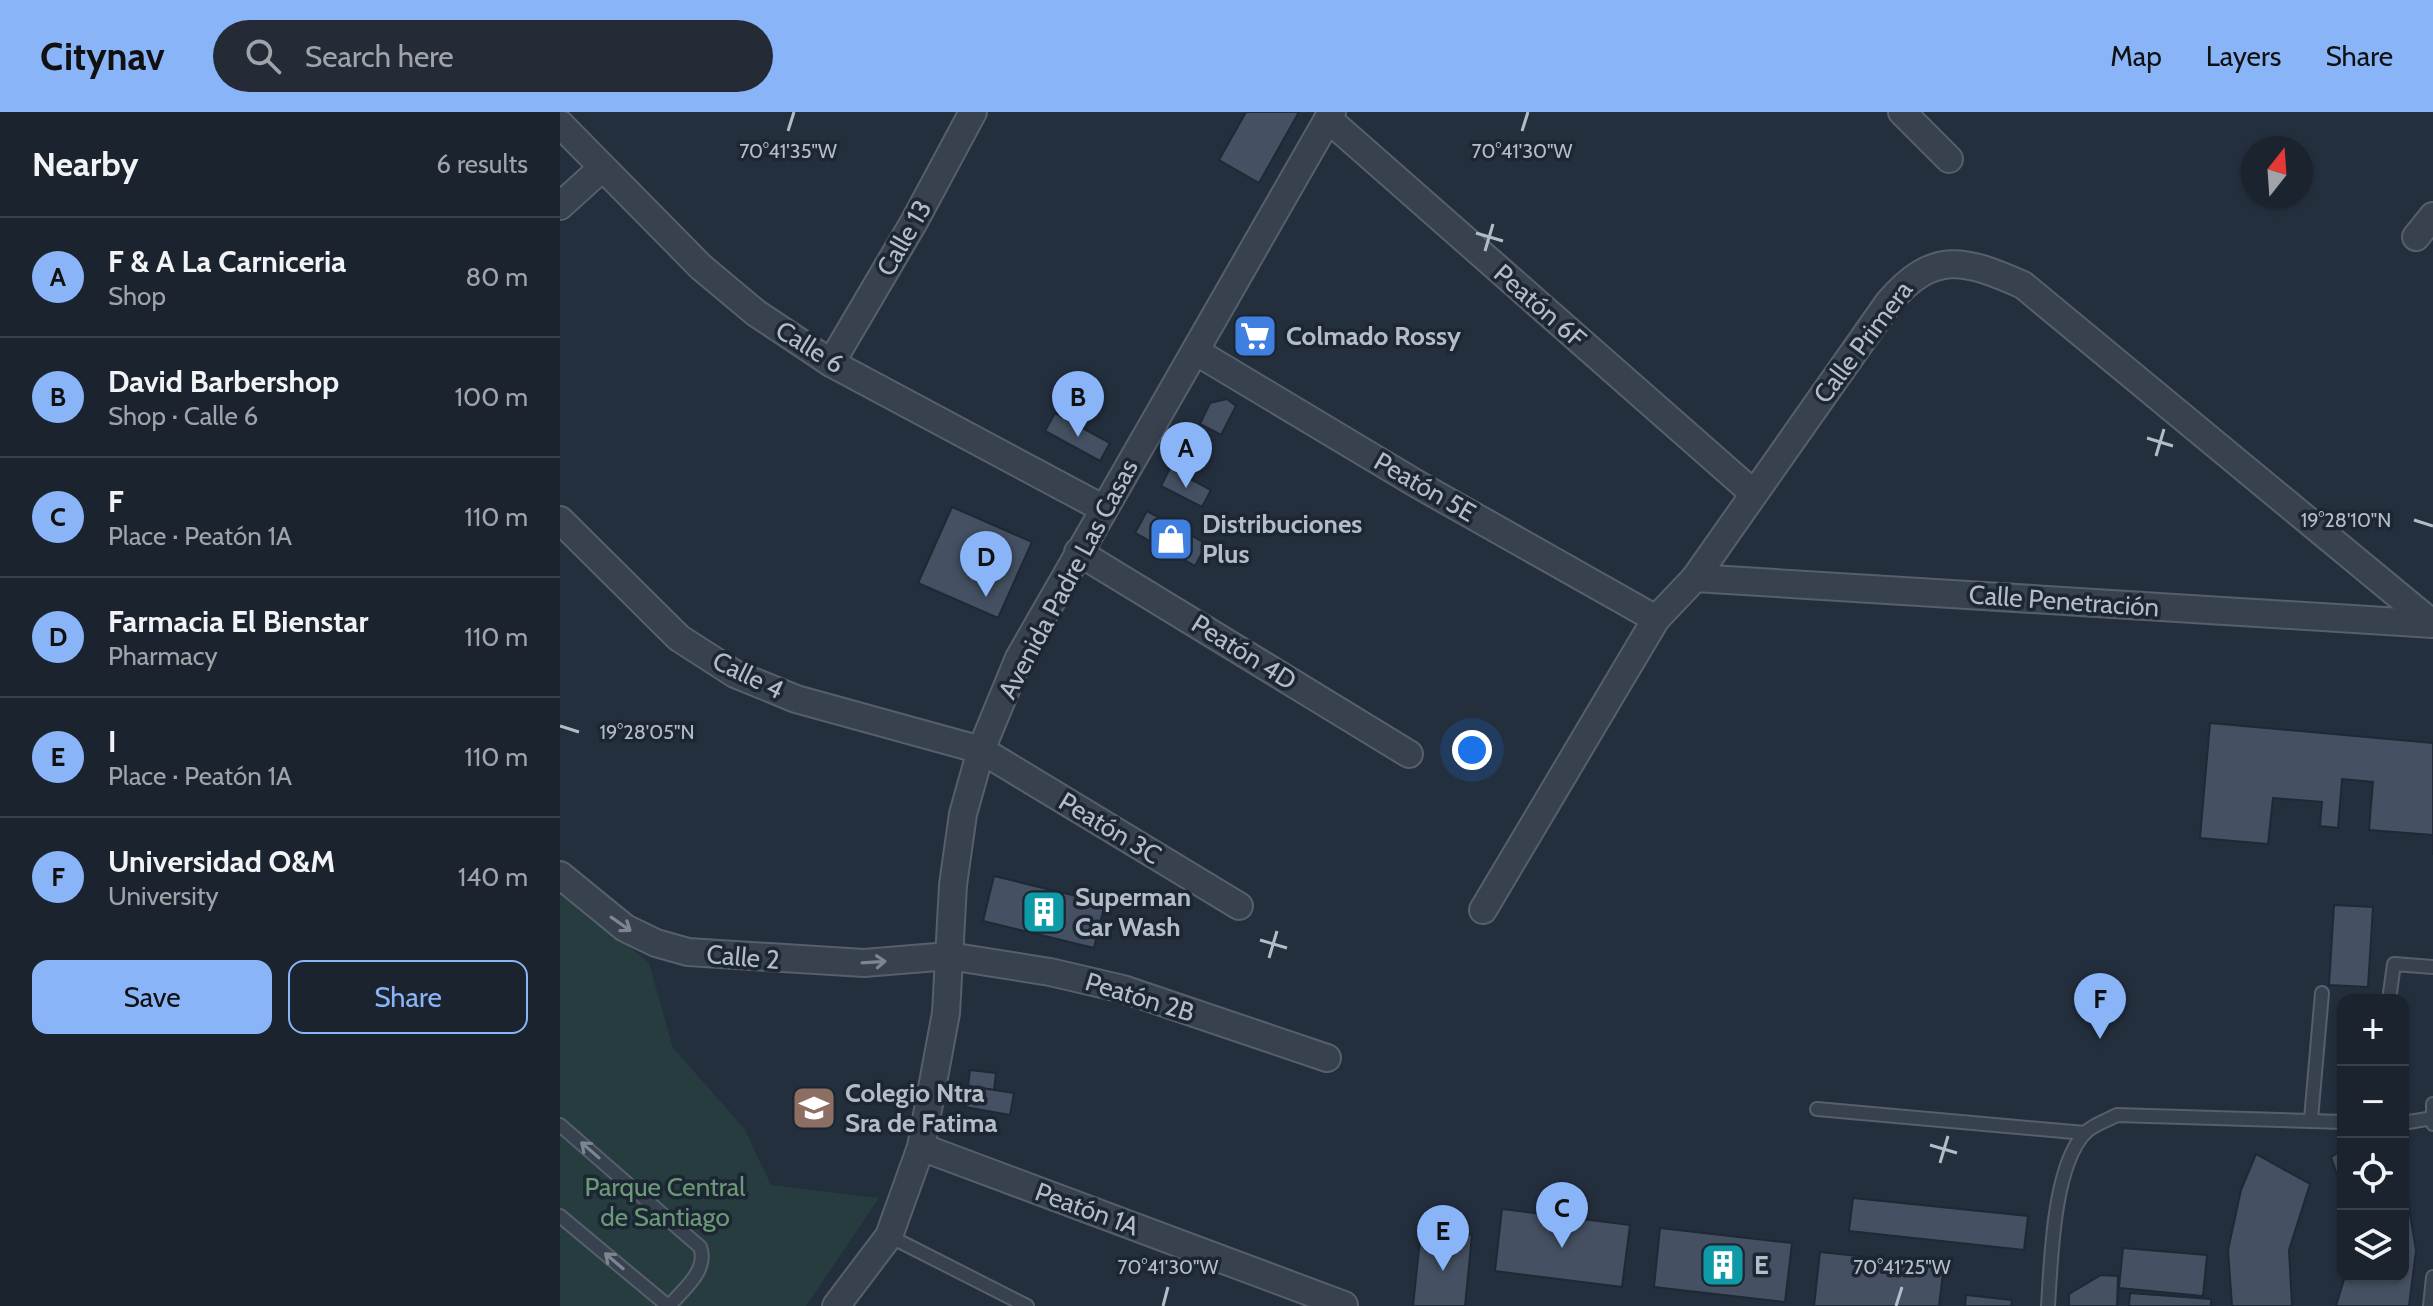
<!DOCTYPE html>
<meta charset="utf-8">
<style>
body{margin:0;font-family:Cabin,sans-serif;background:#242b36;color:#f1f3f6}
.controls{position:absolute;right:24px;bottom:24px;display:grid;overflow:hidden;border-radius:16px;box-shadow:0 2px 6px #0004}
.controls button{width:72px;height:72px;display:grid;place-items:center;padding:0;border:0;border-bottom:2px solid #39404a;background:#1b232e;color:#f1f3f6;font:40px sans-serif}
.compass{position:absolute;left:1681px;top:24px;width:72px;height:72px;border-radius:50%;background:#1b232e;box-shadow:0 2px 6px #0004;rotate:17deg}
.you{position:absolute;left:912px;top:638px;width:28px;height:28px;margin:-20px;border:6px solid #fff;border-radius:50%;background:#1a73e8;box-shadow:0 0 0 12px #1a73e833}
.badge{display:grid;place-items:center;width:52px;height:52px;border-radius:50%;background:#8ab4f8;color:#111;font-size:26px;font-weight:700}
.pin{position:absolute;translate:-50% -66px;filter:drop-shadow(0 2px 4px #0008)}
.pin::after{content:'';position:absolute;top:42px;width:28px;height:24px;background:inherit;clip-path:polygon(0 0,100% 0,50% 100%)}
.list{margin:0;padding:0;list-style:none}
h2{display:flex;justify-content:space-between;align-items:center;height:104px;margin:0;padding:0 32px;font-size:34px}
h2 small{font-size:26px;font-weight:400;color:#a0a4aa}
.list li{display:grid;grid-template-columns:52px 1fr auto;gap:24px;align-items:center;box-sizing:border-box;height:120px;padding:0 32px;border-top:2px solid #39404a}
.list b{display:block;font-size:30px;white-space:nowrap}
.list p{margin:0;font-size:26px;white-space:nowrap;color:#a0a4aa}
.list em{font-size:26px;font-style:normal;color:#a0a4aa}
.actions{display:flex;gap:16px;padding:24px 32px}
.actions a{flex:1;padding:18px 0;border:2px solid #8ab4f8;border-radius:16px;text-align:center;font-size:28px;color:#8ab4f8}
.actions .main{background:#8ab4f8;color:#111}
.icon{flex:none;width:44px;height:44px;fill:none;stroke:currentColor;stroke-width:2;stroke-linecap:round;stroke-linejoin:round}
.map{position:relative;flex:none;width:1873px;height:1194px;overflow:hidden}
header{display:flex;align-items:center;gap:48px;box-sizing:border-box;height:112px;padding:0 40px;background:#8ab4f8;color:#111}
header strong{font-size:38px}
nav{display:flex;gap:44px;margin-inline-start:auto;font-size:28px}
.search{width:560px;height:72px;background:#242b36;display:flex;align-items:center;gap:20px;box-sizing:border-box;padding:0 28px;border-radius:44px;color:#a0a4aa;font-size:30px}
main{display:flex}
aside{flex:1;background:#1b232e}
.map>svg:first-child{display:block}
.green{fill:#263c3f}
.building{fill:#455162;stroke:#1f2835;stroke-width:2}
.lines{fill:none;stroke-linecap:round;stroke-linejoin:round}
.lane-casing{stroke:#565f6c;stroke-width:16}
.street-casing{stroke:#565f6c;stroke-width:30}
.lane{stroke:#38414e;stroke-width:12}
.street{stroke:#38414e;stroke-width:26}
.oneway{stroke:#7c8592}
.ticks{fill:none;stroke:#b4bcc9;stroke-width:3}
.labels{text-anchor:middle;stroke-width:7;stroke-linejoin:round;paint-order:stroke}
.street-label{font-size:26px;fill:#b4bcc9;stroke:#1d2633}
.poi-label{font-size:26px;font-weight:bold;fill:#b4bcc9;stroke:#1d2633;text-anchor:start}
.park-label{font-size:26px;fill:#6b9a76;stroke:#1d2633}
.ticks-label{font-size:20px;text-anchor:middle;fill:#b4bcc9;stroke:#1d2633;stroke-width:7;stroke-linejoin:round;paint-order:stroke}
</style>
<header>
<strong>Citynav</strong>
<div class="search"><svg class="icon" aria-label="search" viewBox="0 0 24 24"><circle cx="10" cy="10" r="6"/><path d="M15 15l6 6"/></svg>Search here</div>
<nav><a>Map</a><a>Layers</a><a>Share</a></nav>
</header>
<main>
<aside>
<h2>Nearby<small>6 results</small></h2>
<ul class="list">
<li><span class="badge">A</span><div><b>F &amp; A La Carniceria</b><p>Shop</p></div><em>80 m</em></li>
<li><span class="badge">B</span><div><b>David Barbershop</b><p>Shop · Calle 6</p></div><em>100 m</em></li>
<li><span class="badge">C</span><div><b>F</b><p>Place · Peatón 1A</p></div><em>110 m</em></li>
<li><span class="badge">D</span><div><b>Farmacia El Bienstar</b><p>Pharmacy</p></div><em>110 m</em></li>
<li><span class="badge">E</span><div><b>I</b><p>Place · Peatón 1A</p></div><em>110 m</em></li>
<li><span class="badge">F</span><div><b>Universidad O&amp;M</b><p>University</p></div><em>140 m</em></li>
</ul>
<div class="actions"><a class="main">Save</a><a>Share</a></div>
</aside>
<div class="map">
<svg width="1873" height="1194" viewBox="0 0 1873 1194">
<rect width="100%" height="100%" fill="#242f3e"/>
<polygon class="green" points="0,776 89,851 113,936 184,1016 211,1073 319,1086 246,1194 0,1194"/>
<g class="building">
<polygon points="686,0 739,0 699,71 659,48"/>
<polygon points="685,207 716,224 705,242 675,224"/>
<polygon points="667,287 676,294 661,323 640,312 650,291"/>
<polygon points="495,301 550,331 540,349 485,319"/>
<polygon points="610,356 651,378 642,395 601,374"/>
<polygon points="392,395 472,430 438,506 358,471"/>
<polygon points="587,399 647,432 635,454 575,421"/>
<polygon points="1650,611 1873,631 1873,743 1873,723 1809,718 1813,670 1782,667 1778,716 1760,714 1762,690 1713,686 1708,732 1640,726"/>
<polygon points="434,764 545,791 534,836 423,809"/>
<polygon points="1774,793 1813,795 1808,875 1769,873"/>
<polygon points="410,958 436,961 434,978 408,974"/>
<polygon points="408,974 454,981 450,1003 405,995"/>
<polygon points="1783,1038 1783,1080 1771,1045"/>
<polygon points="1696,1042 1750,1072 1729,1138 1732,1194 1672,1194 1668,1138 1681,1078"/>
<polygon points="1843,1061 1856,1138 1849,1194 1776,1194 1785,1164 1843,1164"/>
<polygon points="1293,1086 1468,1104 1464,1138 1289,1119"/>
<polygon points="942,1097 1070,1113 1062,1175 935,1159"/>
<polygon points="1100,1116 1232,1131 1225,1190 1094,1175"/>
<polygon points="861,1118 912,1123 905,1194 853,1194"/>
<polygon points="1563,1136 1647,1143 1643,1184 1559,1176"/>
<polygon points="1260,1140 1384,1153 1379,1194 1254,1194"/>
<polygon points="1541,1163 1558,1164 1557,1194 1509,1194 1509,1182"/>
<polygon points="1570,1181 1651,1187 1651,1194 1569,1194"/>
<polygon points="1406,1183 1452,1188 1451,1194 1405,1194"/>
</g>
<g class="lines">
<g class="lane-casing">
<g id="lane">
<polyline points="1829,888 1834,852 1873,855"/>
<polyline points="1873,992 1873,1012"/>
<polyline points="1257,997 1525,1021"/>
<polyline points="1751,1007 1762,881"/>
<polyline points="1843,1011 1873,1006"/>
<path d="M0,1013L140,1135C149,1158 123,1178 109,1194"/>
<polyline points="0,1104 108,1194"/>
<polyline points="329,1124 467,1194"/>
<path d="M1488,1194C1491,1150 1493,1054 1525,1021C1532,1013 1548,1008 1557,1003L1783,1010"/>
<polyline points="1870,1194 1873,1165"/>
</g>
</g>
<g class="street-casing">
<g id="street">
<polyline points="1342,0 1389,47"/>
<polyline points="768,7 1192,380"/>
<polyline points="0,12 141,155 196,201 271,251 544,397"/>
<polyline points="0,94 42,56"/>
<polyline points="1856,125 1873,104"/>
<polyline points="635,239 857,372 1096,507"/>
<polyline points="271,251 354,110 413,0"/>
<polyline points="0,408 119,526 175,562 236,587 421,638 679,794"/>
<polyline points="518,440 849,642"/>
<polyline points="1135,466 1873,512"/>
<polyline points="0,763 65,816 96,831 128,840 304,851 389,844 490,860 563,877 767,946"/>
<path d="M923,798L1096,507L1135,466L1329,190C1374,138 1404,147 1463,173L1873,512"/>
<polyline points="361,1035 784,1193"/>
<polyline points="276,1194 329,1124 361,1035 386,901 393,773 403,702 421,638 459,546 772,0"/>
</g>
</g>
<use href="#lane" class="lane"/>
<use href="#street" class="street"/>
</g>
<defs><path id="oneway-shaft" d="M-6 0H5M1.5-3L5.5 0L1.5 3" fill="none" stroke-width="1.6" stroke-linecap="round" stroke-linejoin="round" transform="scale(2)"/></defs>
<g class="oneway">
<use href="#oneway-shaft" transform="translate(61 812) rotate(35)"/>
<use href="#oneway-shaft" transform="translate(314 850) rotate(-4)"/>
<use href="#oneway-shaft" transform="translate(30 1038) rotate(-139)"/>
<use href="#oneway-shaft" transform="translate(54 1149) rotate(-140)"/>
</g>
<path class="ticks" d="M228,19L234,0M962,19L968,0M916,121L943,129M925,139L933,112M1587,326L1613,334M1596,344L1604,317M1854,408L1873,414M0,614L19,620M700,828L727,836M709,846L717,819M1370,1033L1397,1041M1380,1051L1388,1024M603,1194L608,1175M1336,1194L1342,1175"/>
<defs>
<g id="supermarket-square" transform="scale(2.3)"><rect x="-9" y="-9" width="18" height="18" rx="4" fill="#3f7fe0" stroke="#1d2633"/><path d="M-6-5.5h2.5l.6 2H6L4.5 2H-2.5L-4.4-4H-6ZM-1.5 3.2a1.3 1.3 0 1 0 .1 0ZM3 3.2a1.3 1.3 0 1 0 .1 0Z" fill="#fff"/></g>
<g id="shop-square" transform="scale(2.3)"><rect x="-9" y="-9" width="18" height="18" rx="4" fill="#3f7fe0" stroke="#1d2633"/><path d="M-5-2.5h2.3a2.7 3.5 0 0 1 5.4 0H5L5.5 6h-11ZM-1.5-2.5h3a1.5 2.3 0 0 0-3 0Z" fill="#fff"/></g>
<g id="building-square" transform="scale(2.3)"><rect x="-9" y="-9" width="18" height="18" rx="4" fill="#0f9aa8" stroke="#1d2633"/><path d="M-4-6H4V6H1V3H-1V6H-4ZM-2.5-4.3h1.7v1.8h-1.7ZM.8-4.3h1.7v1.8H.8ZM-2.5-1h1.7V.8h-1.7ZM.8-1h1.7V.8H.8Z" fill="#fff"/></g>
<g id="school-square" transform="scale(2.3)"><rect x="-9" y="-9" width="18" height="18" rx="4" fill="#8d6e63" stroke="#1d2633"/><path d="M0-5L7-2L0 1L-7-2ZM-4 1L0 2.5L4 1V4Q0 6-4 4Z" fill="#fff"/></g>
</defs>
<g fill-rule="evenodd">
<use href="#supermarket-square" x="695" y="224"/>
<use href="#shop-square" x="611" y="427"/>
<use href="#building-square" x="484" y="800"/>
<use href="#school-square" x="254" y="996"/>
<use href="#building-square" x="1163" y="1153"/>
</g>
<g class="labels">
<g class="street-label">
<text transform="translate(344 126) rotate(-60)" y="9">Calle 13</text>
<text transform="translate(980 194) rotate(41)" y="9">Peatón 6F</text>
<text transform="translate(1303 230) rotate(-53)" y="9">Calle Primera</text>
<text transform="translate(250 235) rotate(32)" y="9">Calle 6</text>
<text transform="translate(865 375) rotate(30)" y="9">Peatón 5E</text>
<text transform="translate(508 467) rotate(-62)" y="9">Avenida Padre Las Casas</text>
<text transform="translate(1504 489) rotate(4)" y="9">Calle Penetración</text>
<text transform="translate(684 540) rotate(32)" y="9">Peatón 4D</text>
<text transform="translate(188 563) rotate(26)" y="9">Calle 4</text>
<text transform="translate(550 716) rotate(31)" y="9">Peatón 3C</text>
<text transform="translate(183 845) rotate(5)" y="9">Calle 2</text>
<text transform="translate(580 885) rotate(17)" y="9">Peatón 2B</text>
<text transform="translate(527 1097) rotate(20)" y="9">Peatón 1A</text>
</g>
<g class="poi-label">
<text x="726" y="233">Colmado Rossy</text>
<text x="642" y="421">Distribuciones<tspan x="642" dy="30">Plus</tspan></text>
<text x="515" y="794">Superman<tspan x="515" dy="30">Car Wash</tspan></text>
<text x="285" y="990">Colegio Ntra<tspan x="285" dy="30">Sra de Fatima</tspan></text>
<text x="1194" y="1162">E</text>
</g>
<g class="park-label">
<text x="105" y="1084">Parque Central<tspan x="105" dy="30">de Santiago</tspan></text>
</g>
</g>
<g class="ticks-label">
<text x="228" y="46">70°41'35"W</text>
<text x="962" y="46">70°41'30"W</text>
<text x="1786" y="415">19°28'10"N</text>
<text x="87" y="627">19°28'05"N</text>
<text x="608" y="1162">70°41'30"W</text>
<text x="1342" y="1162">70°41'25"W</text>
</g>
</svg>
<div class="controls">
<button>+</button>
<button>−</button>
<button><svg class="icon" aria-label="locate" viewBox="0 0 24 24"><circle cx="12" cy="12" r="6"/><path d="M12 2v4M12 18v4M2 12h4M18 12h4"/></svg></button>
<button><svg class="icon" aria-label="layers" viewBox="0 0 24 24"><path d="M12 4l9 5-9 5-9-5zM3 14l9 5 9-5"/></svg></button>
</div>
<svg class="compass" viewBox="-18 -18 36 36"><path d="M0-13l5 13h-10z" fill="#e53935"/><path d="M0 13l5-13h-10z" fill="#a0a4aa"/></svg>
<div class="you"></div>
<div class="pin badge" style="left:626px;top:376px">A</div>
<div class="pin badge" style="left:518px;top:325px">B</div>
<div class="pin badge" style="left:1002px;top:1136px">C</div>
<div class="pin badge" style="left:426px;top:485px">D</div>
<div class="pin badge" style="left:883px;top:1159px">E</div>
<div class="pin badge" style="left:1540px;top:927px">F</div>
</div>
</main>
